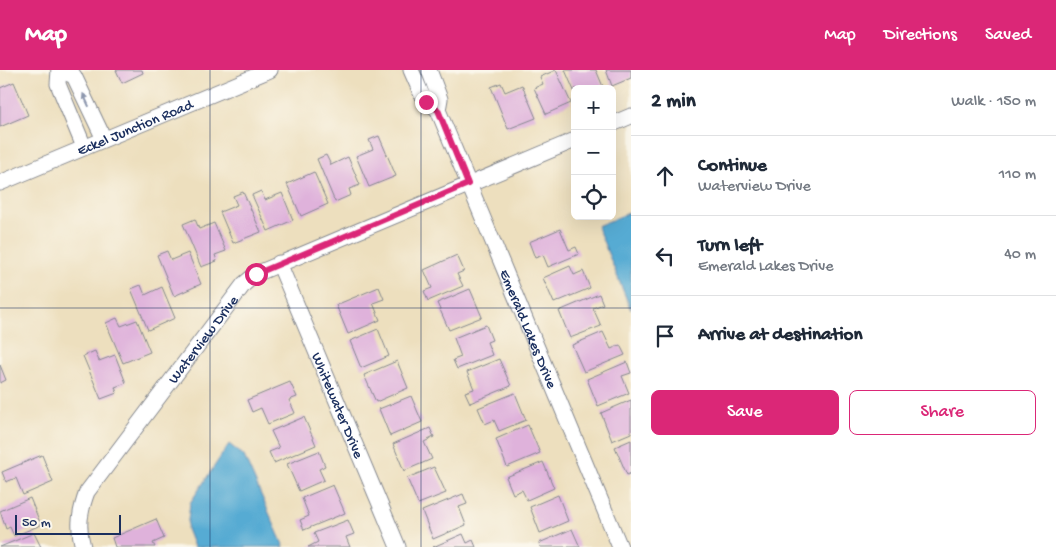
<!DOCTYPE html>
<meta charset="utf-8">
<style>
body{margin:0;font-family:"Gochi Hand",sans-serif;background:#f2f2f3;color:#1f2937}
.controls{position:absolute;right:15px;top:15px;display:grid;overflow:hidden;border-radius:8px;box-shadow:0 5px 20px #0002}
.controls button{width:45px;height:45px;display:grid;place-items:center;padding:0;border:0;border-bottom:1px solid #e0e1e3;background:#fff;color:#1f2937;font:25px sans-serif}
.scale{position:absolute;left:15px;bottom:12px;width:106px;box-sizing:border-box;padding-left:5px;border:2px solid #1b2f5e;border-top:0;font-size:14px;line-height:18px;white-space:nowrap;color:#1b2f5e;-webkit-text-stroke:4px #fbf7ec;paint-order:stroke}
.stop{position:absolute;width:15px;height:15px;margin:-11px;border:4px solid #db2777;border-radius:50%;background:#fff}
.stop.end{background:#db2777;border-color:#fff;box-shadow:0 1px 5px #0008}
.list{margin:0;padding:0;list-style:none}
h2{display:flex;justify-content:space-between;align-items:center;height:65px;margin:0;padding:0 20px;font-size:21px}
h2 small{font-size:16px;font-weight:400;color:#747a83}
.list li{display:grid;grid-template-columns:32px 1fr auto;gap:15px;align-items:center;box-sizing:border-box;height:80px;padding:0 20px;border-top:1px solid #e0e1e3}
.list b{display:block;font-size:19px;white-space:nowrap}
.list p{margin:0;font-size:16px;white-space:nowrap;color:#747a83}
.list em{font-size:16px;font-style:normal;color:#747a83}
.actions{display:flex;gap:10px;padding:15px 20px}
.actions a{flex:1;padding:11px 0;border:1px solid #db2777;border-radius:8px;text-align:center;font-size:18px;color:#db2777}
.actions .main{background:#db2777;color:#fff}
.icon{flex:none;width:28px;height:28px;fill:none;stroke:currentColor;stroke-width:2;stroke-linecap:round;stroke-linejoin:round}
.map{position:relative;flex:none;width:631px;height:477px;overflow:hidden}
header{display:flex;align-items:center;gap:30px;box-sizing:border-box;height:70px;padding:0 25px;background:#db2777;color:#fff}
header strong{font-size:24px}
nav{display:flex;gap:28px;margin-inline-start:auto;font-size:18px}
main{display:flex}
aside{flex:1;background:#fff}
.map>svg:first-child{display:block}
.water{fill:#57abd3;stroke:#396d98}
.building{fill:#dfb2db}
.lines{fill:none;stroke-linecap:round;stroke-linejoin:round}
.street-casing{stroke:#84878e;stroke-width:17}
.street{stroke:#fff;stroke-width:15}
.oneway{fill:#8d97ae}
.route{stroke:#db2777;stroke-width:6}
.grid{fill:none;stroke:#1b2f5e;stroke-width:1;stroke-opacity:0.55}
.labels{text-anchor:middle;stroke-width:4;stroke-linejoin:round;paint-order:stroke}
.street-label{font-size:15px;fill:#1b2f5e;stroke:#fbf7ec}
</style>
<header>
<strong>Map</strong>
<nav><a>Map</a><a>Directions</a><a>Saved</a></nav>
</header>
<main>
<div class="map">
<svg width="631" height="477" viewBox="0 0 631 477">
<rect width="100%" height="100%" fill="#fbf7ec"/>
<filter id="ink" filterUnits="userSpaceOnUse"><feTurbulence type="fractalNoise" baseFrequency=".02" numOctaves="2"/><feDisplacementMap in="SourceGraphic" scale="10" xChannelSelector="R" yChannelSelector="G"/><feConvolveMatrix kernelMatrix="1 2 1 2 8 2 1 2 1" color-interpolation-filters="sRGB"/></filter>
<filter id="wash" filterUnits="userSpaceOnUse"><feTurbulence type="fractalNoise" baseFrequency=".0096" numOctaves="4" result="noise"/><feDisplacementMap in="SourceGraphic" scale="20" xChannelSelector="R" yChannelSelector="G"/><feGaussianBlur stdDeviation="1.12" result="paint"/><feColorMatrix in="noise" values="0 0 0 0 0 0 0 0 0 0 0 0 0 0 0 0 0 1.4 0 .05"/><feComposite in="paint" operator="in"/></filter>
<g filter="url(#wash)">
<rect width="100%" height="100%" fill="#eddfbe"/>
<g class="water">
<polygon points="631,142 631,240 597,156"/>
<polygon points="229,374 244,386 284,477 194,477 187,459 190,433"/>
</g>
<g id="blocks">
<g class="building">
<polygon points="116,0 142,0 143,3 122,13"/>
<polygon points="556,0 571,33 546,44 534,18 543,14 540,7"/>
<polygon points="565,0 596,0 604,19 575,19 575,23"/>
<polygon points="606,0 631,0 631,8 612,16"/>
<polygon points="14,12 28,45 0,57 0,18"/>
<polygon points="501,13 505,22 522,15 536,48 508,59 491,17"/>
<polygon points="379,66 396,106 369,117 356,86 373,79 369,70"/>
<polygon points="326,85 331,95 348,87 360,115 349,119 351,125 335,132 317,89"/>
<polygon points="314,102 328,134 301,146 287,114"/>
<polygon points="261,121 265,130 282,123 293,150 268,161 252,125"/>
<polygon points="243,122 261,162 233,173 220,142 237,135 233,126"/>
<polygon points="195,149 199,159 214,153 226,181 215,185 217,191 201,197 183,154"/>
<polygon points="560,159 569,180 576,177 579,184 548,197 543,185 535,188 529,172"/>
<polygon points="167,181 171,190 188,183 201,214 174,226 157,185"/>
<polygon points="457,185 464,201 457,204 463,216 428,231 424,221 432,218 424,200"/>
<polygon points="570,196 574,205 583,201 590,218 554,233 543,208"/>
<polygon points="141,215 145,225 162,217 175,248 148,260 131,219"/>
<polygon points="379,217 384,229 373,233 380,250 348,264 336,235"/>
<polygon points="470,219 482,247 449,260 437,233"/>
<polygon points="599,224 603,234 593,238 601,256 570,268 559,241"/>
<polygon points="117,248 121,256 137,250 150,282 123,293 106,253"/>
<polygon points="486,255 492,270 487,272 492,285 457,299 453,290 461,287 454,268"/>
<polygon points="378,259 389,286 361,298 350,271"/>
<polygon points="603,262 611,279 620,275 625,285 584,302 572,275"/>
<polygon points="95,281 99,291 115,285 126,313 115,317 117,323 101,329 83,286"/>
<polygon points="499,289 511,316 470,333 465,322 474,319 467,302"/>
<polygon points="397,291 408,318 376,332 364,305"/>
<polygon points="627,292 631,303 622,306 629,323 598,336 587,309"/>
<polygon points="0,295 6,310 0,313"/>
<polygon points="290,312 297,327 289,330 295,343 268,354 261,338 252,342 247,330"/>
<polygon points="515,323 526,350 499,361 494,350 485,354 478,338"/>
<polygon points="411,326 422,352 390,366 379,339"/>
<polygon points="631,330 631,363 612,371 601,343"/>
<polygon points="304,347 316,375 274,393 269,382 279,378 271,361"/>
<polygon points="528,355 540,383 507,397 496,369"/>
<polygon points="430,358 434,367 424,372 432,389 404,401 393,374"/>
<polygon points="631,370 631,403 627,405 615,377"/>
<polygon points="319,381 325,396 319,399 324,410 299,421 287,394"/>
<polygon points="42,385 53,412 23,425 16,408 6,412 2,402"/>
<polygon points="543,392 554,418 527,430 522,420 513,424 506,407"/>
<polygon points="434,397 446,423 418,434 407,408"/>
<polygon points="333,415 345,443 304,460 300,450 309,446 302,428"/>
<polygon points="463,424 467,434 459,437 466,455 433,469 422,441"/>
<polygon points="558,425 568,451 540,463 530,437"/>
<polygon points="30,428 41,455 14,466 10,457 6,459 0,441"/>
<polygon points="156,449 164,468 153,473 155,477 115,477 112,468"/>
<polygon points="348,450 354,464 346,467 350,477 308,477 318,472 314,463"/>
<polygon points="572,459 580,477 540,477 539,473"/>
<polygon points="34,463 41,477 0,477"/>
<polygon points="463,464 467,473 473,470 476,477 433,477"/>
</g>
</g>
</g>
<g filter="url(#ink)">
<use href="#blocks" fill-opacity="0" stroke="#84878e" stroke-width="1"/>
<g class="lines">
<g class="street-casing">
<g id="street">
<polyline points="59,0 74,6 104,69"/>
<polyline points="59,0 58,14 84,77"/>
<path id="s1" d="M411,0L422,25L438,40L620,477"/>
<polyline points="429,0 440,29 438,40"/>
<polyline points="612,54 631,46"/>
<path id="s2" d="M0,113L270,0"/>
<path id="s3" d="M279,193L398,477"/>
<path id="s4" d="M83,477C77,456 80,441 87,422L244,214L256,204L575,70"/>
</g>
</g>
<use href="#street" class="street"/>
</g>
<defs><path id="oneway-solid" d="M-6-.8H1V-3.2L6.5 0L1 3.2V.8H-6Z" transform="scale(1.25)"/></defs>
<use class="oneway" href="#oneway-solid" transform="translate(86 30) rotate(-115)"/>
</g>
<g class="lines" filter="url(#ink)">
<polyline class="route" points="256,204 468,114 438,40 426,32"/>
</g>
<path class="grid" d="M210,0V477M421,0V477M0,238H631"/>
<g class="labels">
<g class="street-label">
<text dy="5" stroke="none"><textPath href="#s2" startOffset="146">Eckel Junction Road</textPath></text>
<text dy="5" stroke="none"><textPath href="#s1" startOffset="286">Emerald Lakes Drive</textPath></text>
<text dy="5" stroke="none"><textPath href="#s4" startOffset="248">Waterview Drive</textPath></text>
<text dy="5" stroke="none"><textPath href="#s3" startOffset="154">Whitewater Drive</textPath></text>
</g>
</g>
</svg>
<div class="controls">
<button>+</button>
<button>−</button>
<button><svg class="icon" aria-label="locate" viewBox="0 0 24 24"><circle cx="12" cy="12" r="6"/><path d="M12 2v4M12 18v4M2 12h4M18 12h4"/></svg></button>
</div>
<div class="scale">50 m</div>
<div class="stop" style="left:256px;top:204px"></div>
<div class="stop end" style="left:426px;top:32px"></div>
</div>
<aside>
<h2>2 min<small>Walk · 150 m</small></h2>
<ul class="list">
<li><svg class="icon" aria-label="ahead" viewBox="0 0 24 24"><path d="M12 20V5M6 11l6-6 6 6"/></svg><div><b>Continue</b><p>Waterview Drive</p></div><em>110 m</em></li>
<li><svg class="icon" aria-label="left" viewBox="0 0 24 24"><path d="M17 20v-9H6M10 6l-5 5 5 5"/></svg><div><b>Turn left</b><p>Emerald Lakes Drive</p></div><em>40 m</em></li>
<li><svg class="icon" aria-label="arrive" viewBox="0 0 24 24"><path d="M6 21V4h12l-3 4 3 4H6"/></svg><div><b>Arrive at destination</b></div></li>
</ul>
<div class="actions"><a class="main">Save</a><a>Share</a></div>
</aside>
</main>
